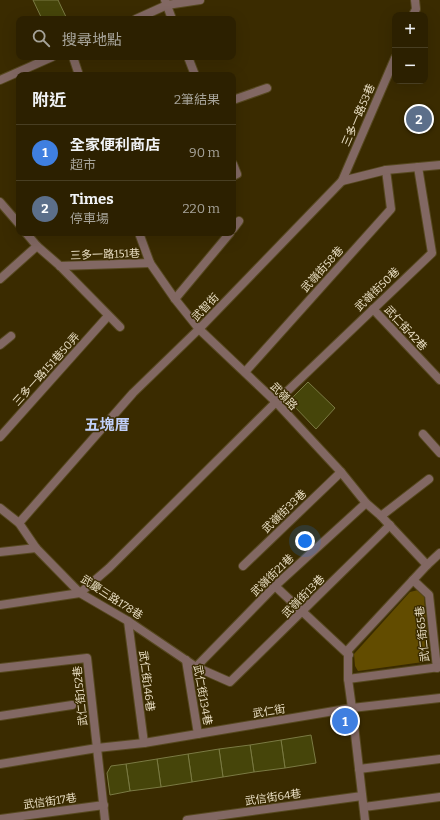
<!DOCTYPE html>
<html lang="zh-TW">
<meta charset="utf-8">
<style>
body{margin:0;font-family:Bitter,"Noto Sans TC",serif;background:#34280a;color:#f1f3f6}
.controls{position:absolute;right:12px;top:12px;display:grid;overflow:hidden;border-radius:8px;box-shadow:0 4px 16px #0002}
.controls button{width:36px;height:36px;display:grid;place-items:center;padding:0;border:0;border-bottom:1px solid #483e22;background:#2c2000;color:#f1f3f6;font:20px sans-serif}
.you{position:absolute;left:305px;top:541px;width:14px;height:14px;margin:-10px;border:3px solid #fff;border-radius:50%;background:#1a73e8;box-shadow:0 0 0 6px #1a73e833}
.badge{display:grid;place-items:center;width:26px;height:26px;border-radius:50%;background:#d93025;color:#fff;font-size:13px;font-weight:700}
.pin{position:absolute;translate:-50% -50%;border:2px solid #fff;box-shadow:0 1px 4px #0006}
.list{margin:0;padding:0;list-style:none}
h2{display:flex;justify-content:space-between;align-items:center;height:52px;margin:0;padding:0 16px;font-size:17px}
h2 small{font-size:13px;font-weight:400;color:#a6a399}
.list li{display:grid;grid-template-columns:26px 1fr auto;gap:12px;align-items:center;box-sizing:border-box;height:56px;padding:0 16px;border-top:1px solid #483e22}
.list b{display:block;font-size:15px;white-space:nowrap}
.list p{margin:0;font-size:13px;white-space:nowrap;color:#a6a399}
.list em{font-size:13px;font-style:normal;color:#a6a399}
.icon{flex:none;width:22px;height:22px;fill:none;stroke:currentColor;stroke-width:2;stroke-linecap:round;stroke-linejoin:round}
.map{position:relative;flex:none;width:440px;height:820px;overflow:hidden}
.search{position:absolute;background:#2c2000;box-shadow:0 4px 16px #0002;left:16px;top:16px;width:220px;height:44px;display:flex;align-items:center;gap:10px;box-sizing:border-box;padding:0 14px;border-radius:8px;color:#a6a399;font-size:15px}
.panel{position:absolute;background:#2c2000;box-shadow:0 4px 16px #0002;left:16px;top:72px;width:220px;height:164px;border-radius:8px}
.map>svg:first-child{display:block}
.green{fill:#624c00}
.building{fill:#46450a;stroke:#7a7a43}
.lines{fill:none;stroke-linecap:round;stroke-linejoin:round}
.service-casing{stroke:#56481f;stroke-width:10}
.minor-casing{stroke:#56481f;stroke-width:10}
.tertiary-casing{stroke:#56481f;stroke-width:10}
.service{stroke:#826863;stroke-width:8}
.minor{stroke:#826863;stroke-width:8}
.tertiary{stroke:#826863;stroke-width:8}
.labels{text-anchor:middle;stroke-width:3;stroke-linejoin:round;paint-order:stroke}
.street-label{font-size:11px;fill:#e9dec3;stroke:#3a2b00}
.district-label{font-size:15px;font-weight:bold;fill:#c0cff8;stroke:#3a2b00}
</style>
<div class="map">
<svg width="440" height="820" viewBox="0 0 440 820">
<rect width="100%" height="100%" fill="#3a2b00"/>
<polygon class="green" points="418,590 424,597 429,657 423,662 358,671 355,666 354,654 410,592"/>
<g class="building">
<polygon points="33,0 58,0 67,19 42,19"/>
<polygon points="308,382 335,408 316,429 293,405 293,397"/>
<polygon points="311,735 316,763 285,768 281,740"/>
<polygon points="281,740 285,768 254,772 250,745"/>
<polygon points="250,745 254,772 223,777 219,749"/>
<polygon points="219,749 223,777 192,782 188,754"/>
<polygon points="188,754 192,782 161,787 157,759"/>
<polygon points="157,759 161,787 130,791 126,764"/>
<polygon points="126,764 130,791 110,795 107,773 111,766"/>
</g>
<g class="lines">
<g class="service-casing">
<g id="service">
<polyline points="352,708 440,698"/>
<polyline points="359,769 440,759"/>
<polyline points="364,807 440,797"/>
</g>
</g>
<g class="minor-casing">
<g id="minor">
<polyline points="165,0 172,19"/>
<polyline points="413,15 416,9 415,0"/>
<polyline points="73,57 79,75"/>
<polyline points="188,57 195,75"/>
<polyline points="233,100 267,88"/>
<polyline points="233,164 237,174 233,176"/>
<polyline points="342,181 395,58"/>
<polyline points="0,202 19,224"/>
<polyline points="233,229 239,221"/>
<polyline points="26,233 37,246 60,266 120,327"/>
<polyline points="139,233 150,263 175,299 199,329 276,402 341,472 366,503 381,516 427,565"/>
<polyline points="60,266 150,263"/>
<polyline points="0,279 37,246"/>
<polyline points="175,299 230,233"/>
<polyline points="373,309 440,380"/>
<polyline points="0,345 11,336"/>
<polyline points="245,372 391,209 386,170"/>
<polyline points="423,434 440,453"/>
<polyline points="0,437 108,316"/>
<polyline points="0,508 19,523 36,548 80,593 128,621 196,667 230,682 390,525"/>
<polyline points="381,516 429,479"/>
<polyline points="19,523 133,393 199,329 342,181 386,170 440,165"/>
<polyline points="0,552 36,548"/>
<polyline points="243,566 341,472"/>
<polyline points="413,580 429,595 437,668"/>
<polyline points="275,586 349,655"/>
<polyline points="0,605 80,593 109,568 276,402 432,253 418,167"/>
<polyline points="128,621 144,743"/>
<polyline points="186,660 198,734"/>
<polyline points="196,667 275,586 366,503"/>
<polyline points="0,668 87,658 105,820"/>
<polyline points="348,679 440,667"/>
<polyline points="352,708 365,820"/>
<polyline points="0,716 72,705"/>
<polyline points="0,764 97,748 144,743 352,708 348,679 348,650 427,565 440,553"/>
<polyline points="0,819 104,805"/>
<polyline points="187,820 362,796"/>
</g>
</g>
<g class="tertiary-casing">
<g id="tertiary">
<polyline points="136,19 167,5 200,0"/>
<polyline points="0,80 52,57"/>
</g>
</g>
<use href="#service" class="service"/>
<use href="#minor" class="minor"/>
<use href="#tertiary" class="tertiary"/>
</g>
<g class="labels">
<g class="street-label">
<text transform="translate(358 115) rotate(-67)" y="4">三多一路53巷</text>
<text transform="translate(105 254) rotate(-2)" y="4">三多一路151巷</text>
<text transform="translate(322 269) rotate(-48)" y="4">武嶺街58巷</text>
<text transform="translate(377 289) rotate(-44)" y="4">武嶺街50巷</text>
<text transform="translate(205 307) rotate(-46)" y="4">武智街</text>
<text transform="translate(406 328) rotate(47)" y="4">武仁街42巷</text>
<text transform="translate(46 369) rotate(-48)" y="4">三多一路151巷50弄</text>
<text transform="translate(284 396) rotate(46)" y="4">武嶺路</text>
<text transform="translate(284 511) rotate(-44)" y="4">武嶺街33巷</text>
<text transform="translate(272 575) rotate(-44)" y="4">武嶺街21巷</text>
<text transform="translate(303 596) rotate(-45)" y="4">武嶺街13巷</text>
<text transform="translate(112 597) rotate(33)" y="4">武慶三路178巷</text>
<text transform="translate(422 634) rotate(-96)" y="4">武仁街65巷</text>
<text transform="translate(147 681) rotate(83)" y="4">武仁街146巷</text>
<text transform="translate(203 695) rotate(80)" y="4">武仁街134巷</text>
<text transform="translate(80 696) rotate(-96)" y="4">武仁街152巷</text>
<text transform="translate(269 711) rotate(-9)" y="4">武仁街</text>
<text transform="translate(273 797) rotate(-8)" y="4">武信街64巷</text>
<text transform="translate(50 801) rotate(-8)" y="4">武信街17巷</text>
</g>
<g class="district-label">
<text x="107" y="430">五塊厝</text>
</g>
</g>
</svg>
<div class="controls">
<button>+</button>
<button>−</button>
</div>
<div class="you"></div>
<div class="pin badge" style="left:345px;top:721px;background:#3f7fe0">1</div>
<div class="pin badge" style="left:419px;top:119px;background:#5c6f8a">2</div>
<div class="search"><svg class="icon" aria-label="search" viewBox="0 0 24 24"><circle cx="10" cy="10" r="6"/><path d="M15 15l6 6"/></svg>搜尋地點</div>
<section class="panel">
<h2>附近<small>2筆結果</small></h2>
<ul class="list">
<li><span class="badge" style="background:#3f7fe0">1</span><div><b>全家便利商店</b><p>超市</p></div><em>90 m</em></li>
<li><span class="badge" style="background:#5c6f8a">2</span><div><b>Times</b><p>停車場</p></div><em>220 m</em></li>
</ul>
</section>
</div>
